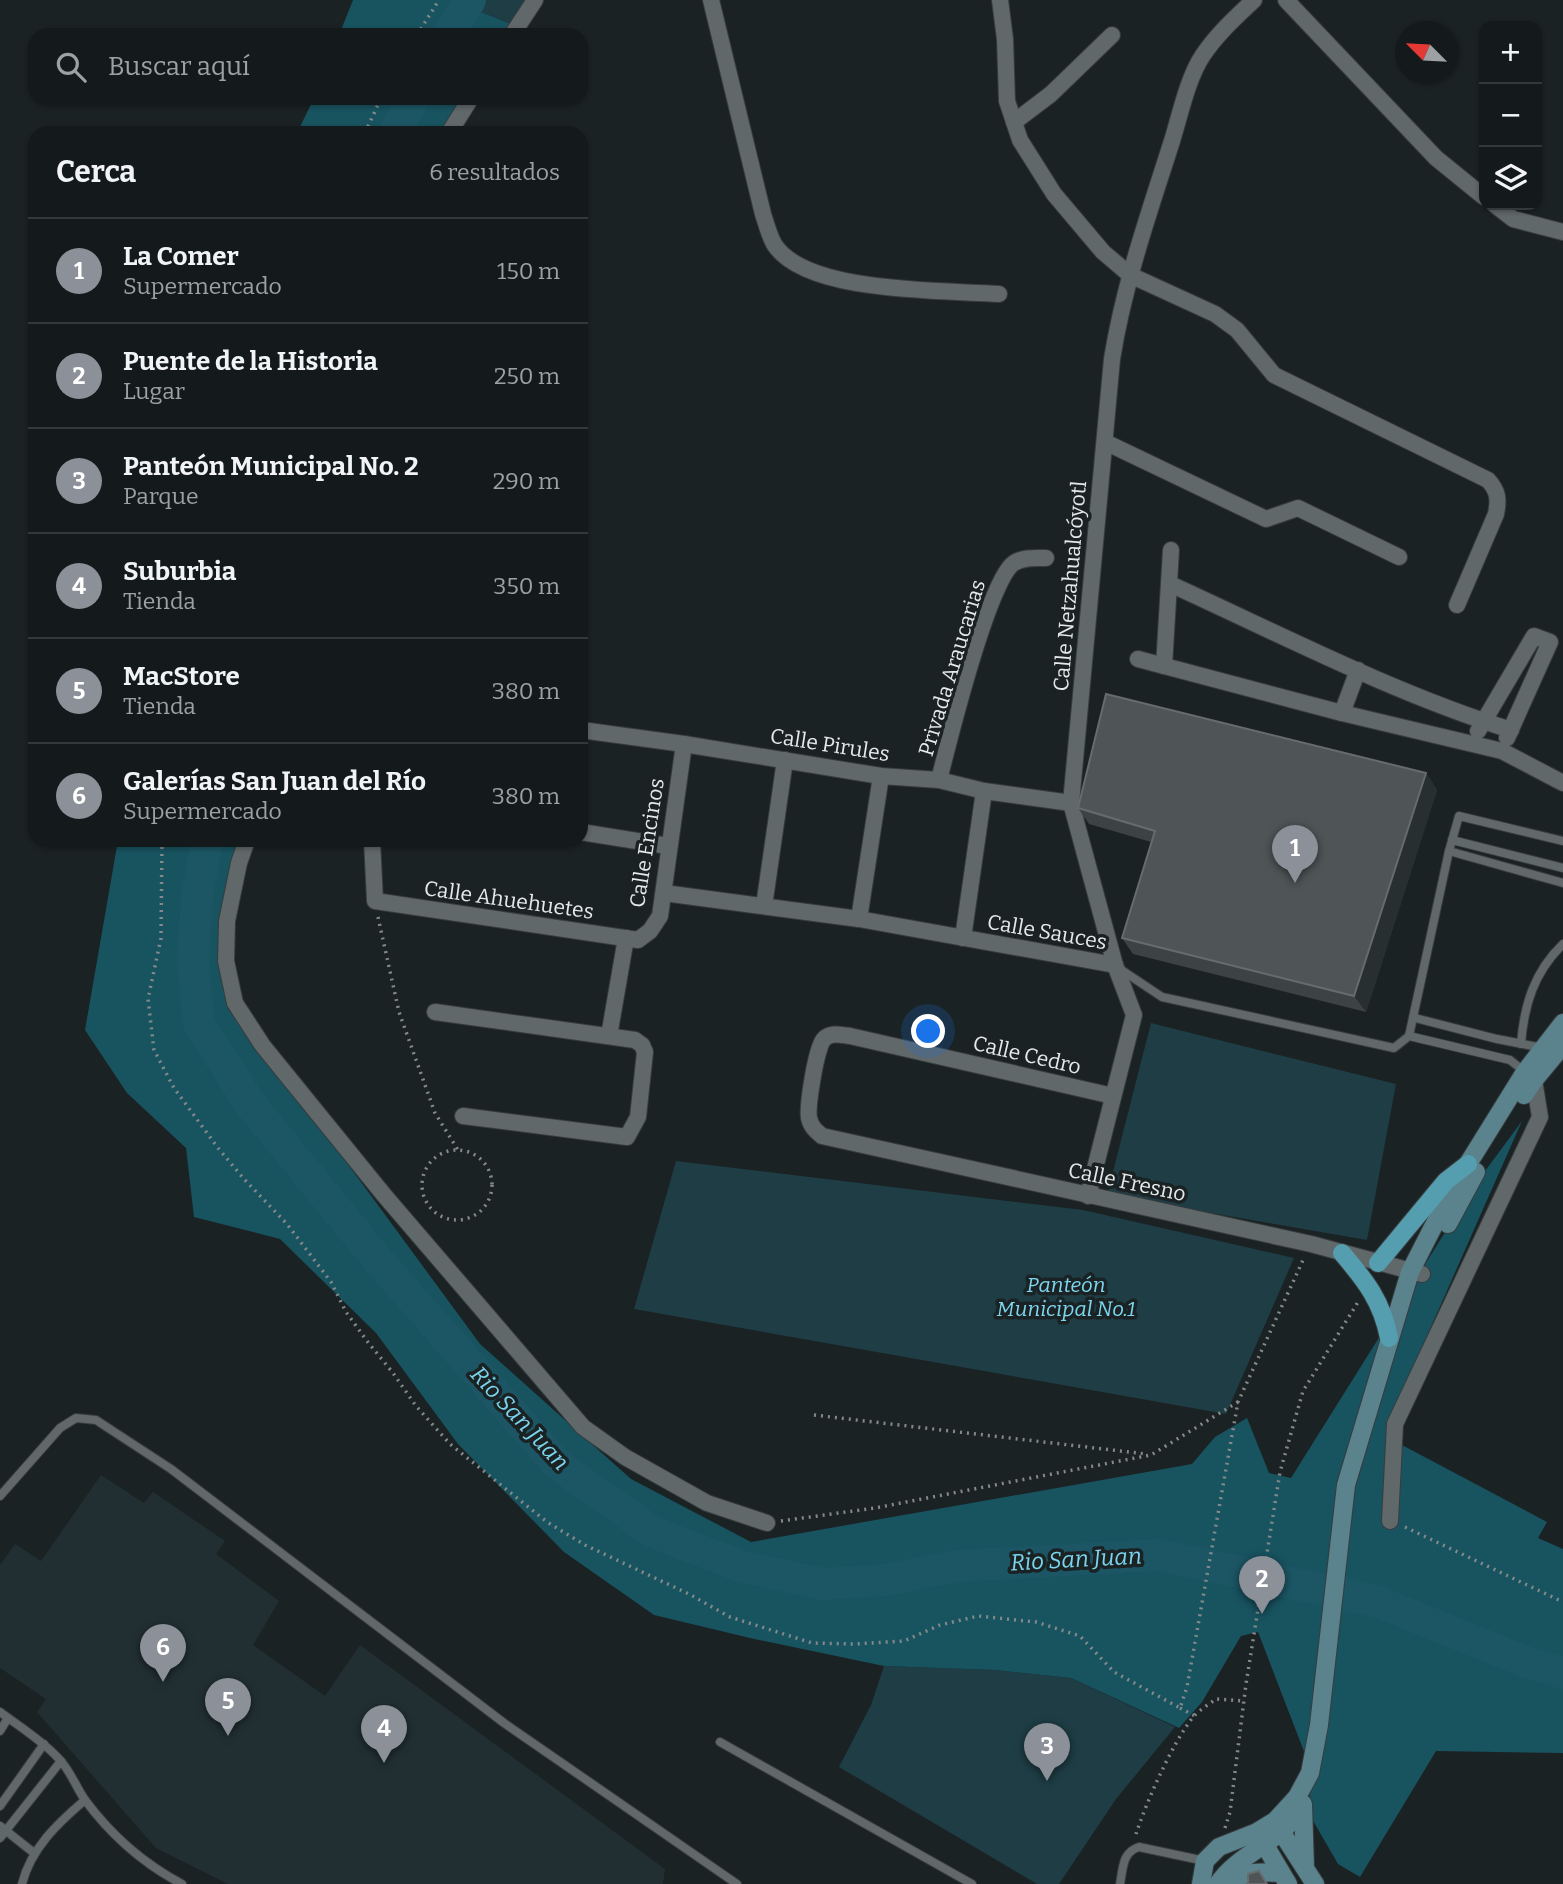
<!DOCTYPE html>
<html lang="es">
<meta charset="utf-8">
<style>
body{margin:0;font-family:Bitter,serif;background:#212728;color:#f1f3f6}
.controls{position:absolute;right:21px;top:21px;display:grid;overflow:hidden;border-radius:14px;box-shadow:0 2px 5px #0004}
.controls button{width:63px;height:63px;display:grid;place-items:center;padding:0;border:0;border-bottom:2px solid #33383a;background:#141a1b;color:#f1f3f6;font:35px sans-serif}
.compass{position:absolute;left:1395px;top:21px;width:63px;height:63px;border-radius:50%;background:#141a1b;box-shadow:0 2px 5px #0004;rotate:294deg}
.you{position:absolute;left:929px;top:1032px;width:24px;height:24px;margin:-18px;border:5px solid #fff;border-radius:50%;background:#1a73e8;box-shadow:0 0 0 10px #1a73e833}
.badge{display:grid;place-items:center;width:46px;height:46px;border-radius:50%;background:#8c9099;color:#fff;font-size:23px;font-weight:700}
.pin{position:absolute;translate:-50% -58px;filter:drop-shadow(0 2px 4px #0008)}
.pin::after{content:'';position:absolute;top:37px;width:24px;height:21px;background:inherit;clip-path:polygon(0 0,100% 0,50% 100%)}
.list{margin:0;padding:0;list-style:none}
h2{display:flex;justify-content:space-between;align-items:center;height:91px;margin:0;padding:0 28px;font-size:30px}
h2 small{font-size:23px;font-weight:400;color:#9da1a3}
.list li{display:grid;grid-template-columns:46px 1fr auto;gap:21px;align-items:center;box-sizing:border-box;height:105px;padding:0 28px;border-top:2px solid #33383a}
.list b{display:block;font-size:26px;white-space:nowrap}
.list p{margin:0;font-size:23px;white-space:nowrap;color:#9da1a3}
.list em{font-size:23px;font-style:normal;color:#9da1a3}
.icon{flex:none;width:38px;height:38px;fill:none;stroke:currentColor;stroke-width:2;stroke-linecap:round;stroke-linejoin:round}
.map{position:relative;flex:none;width:1563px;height:1884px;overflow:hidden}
.search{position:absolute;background:#141a1b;box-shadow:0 2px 5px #0004;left:28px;top:28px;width:560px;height:77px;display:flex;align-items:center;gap:18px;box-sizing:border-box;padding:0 24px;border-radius:21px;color:#9da1a3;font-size:26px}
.panel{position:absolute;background:#141a1b;box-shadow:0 2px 5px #0004;left:28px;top:126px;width:560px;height:721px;border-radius:21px}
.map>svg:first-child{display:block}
.built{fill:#212f33}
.green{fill:#1e3d45}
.forest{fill:#185360}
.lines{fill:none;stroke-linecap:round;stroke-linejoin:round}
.river{stroke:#1c5664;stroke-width:32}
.lane-casing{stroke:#373c3e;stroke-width:10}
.street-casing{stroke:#373c3e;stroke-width:18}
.secondary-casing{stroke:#373c3e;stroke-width:20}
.primary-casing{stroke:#373c3e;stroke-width:20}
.path{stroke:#848a8b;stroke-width:3.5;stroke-dasharray:2 5;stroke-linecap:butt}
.lane{stroke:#60686a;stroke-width:8}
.street{stroke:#60686a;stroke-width:16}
.secondary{stroke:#5a838d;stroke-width:18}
.primary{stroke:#559eb0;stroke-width:18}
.wall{fill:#3d4345}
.shaded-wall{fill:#282f31}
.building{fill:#4f5557;stroke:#666c6e;stroke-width:2}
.labels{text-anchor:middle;stroke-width:7;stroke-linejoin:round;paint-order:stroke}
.street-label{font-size:21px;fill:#e5e9ea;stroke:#1b2224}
.park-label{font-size:21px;font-style:italic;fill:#7bd6ee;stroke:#1b2224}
.water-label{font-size:23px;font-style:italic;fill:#7ad4ec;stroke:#1b2224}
</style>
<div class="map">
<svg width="1563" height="1884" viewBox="0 0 1563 1884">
<rect width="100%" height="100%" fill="#1b2224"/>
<polygon class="built" points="101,1475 144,1503 153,1492 225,1541 216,1554 279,1601 253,1645 325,1696 360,1645 665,1869 663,1884 228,1884 156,1848 37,1712 46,1699 0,1668 0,1565 15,1544 41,1561"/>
<g class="green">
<polygon points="451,0 527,0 511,24"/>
<polygon points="1151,1023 1396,1084 1367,1240 1107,1195"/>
<polygon points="676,1161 1083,1210 1294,1258 1226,1414 634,1309"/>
<polygon points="884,1666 995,1670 1071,1678 1175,1727 1116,1799 1059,1884 1037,1884 839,1767 871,1705"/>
</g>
<g class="forest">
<polygon points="353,0 451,0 511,24 504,35 339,35"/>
<polygon points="314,98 467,98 447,133 297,133"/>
<polygon points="118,840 238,840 228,1009 336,1148 480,1344 631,1479 751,1542 1192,1464 1215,1437 1247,1418 1269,1473 1291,1478 1474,1186 1522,1121 1388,1424 1402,1445 1547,1522 1538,1538 1563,1549 1563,1753 1436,1751 1360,1877 1338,1864 1312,1819 1305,1754 1258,1632 1241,1636 1202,1702 1179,1728 1071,1678 995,1670 884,1666 750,1638 654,1615 564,1552 458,1444 376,1333 280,1239 194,1217 186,1148 127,1093 85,1030"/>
</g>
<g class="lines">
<g class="river">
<polyline points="449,35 470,0"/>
<polyline points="394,133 414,98"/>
<polyline points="207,840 197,897 193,962 199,1025 251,1105 378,1260 558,1465 653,1532 740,1566 823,1584 886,1580 956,1566 1159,1555 1376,1601 1526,1662 1563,1673"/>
</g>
<g class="lane-casing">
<g id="lane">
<polyline points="1452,840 1563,868"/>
<polyline points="1449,851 1563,883"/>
<polyline points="1120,969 1162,997 1394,1048 1409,1036 1510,1060 1525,1072"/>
<polyline points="1415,1018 1497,1039 1543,1048"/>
<polyline points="1409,1036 1449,851 1459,816 1563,841"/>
<path d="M1521,1044C1524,1005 1534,972 1563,944"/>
<polyline points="0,1496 60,1428 76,1418 96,1420 171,1469 504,1723 737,1884"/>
<path d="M0,1712C20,1727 43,1741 59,1759C70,1770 76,1787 85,1800C111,1835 144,1864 182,1884"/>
<polyline points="0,1731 8,1718"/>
<polyline points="720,1742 972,1884"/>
<polyline points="0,1806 44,1744"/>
<polyline points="0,1826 34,1853"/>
<polyline points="0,1838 61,1761"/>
<path d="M22,1884C31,1848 58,1823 85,1800"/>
<path d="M1120,1884C1123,1869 1122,1852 1139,1847L1205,1861"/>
</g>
</g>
<g class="street-casing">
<g id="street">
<path d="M711,0L763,214C766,223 769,235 774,244C805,294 944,290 999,294"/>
<path d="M1000,0L1005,39L1007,101L1020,140L1054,194L1103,252L1130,275L1215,314L1237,330L1274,375L1488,480C1498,491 1499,499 1496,514L1457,605"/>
<polyline points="1286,0 1436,158 1484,197"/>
<polyline points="512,35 535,0"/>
<polyline points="1014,122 1051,94 1112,35"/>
<polyline points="449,133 471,98"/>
<polyline points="1495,205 1513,219 1563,232"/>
<polyline points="1105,442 1266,519 1298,508 1399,557"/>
<path d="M1170,584C1282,635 1393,693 1511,730"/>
<polyline points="1138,659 1342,713 1502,751 1563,783"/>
<polyline points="1164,666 1171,550"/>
<polyline points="1342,713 1358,670"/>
<polyline points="581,730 684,744 881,776 939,780 984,791 1071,803"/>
<polyline points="1478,731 1534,636 1550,642 1507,738"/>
<path d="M939,780C948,744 989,578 1014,563C1023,557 1035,558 1046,558"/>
<polyline points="581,832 668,846"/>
<polyline points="247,840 239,863 227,921 226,961 235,1003 263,1046 384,1195 583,1427 625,1457 707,1503 767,1523"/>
<polyline points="372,840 375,901 638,940 650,931 660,916 684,744"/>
<polyline points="664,893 859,919 1115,965"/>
<polyline points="764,906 785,760"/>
<polyline points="859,919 881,776"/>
<polyline points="963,938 984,791"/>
<polyline points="435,1012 635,1040 642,1045 645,1052 638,1117 627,1137 463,1116"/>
<polyline points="609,1036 626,938"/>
<path d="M1113,1096L850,1036C841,1035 831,1032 824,1039C816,1047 807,1107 809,1118C811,1127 816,1131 822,1136L1311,1244L1422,1274"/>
<path d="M1088,1196L1134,1015L1115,965L1071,803L1112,359C1124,284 1149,213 1172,141C1180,115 1188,77 1203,55C1217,34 1236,17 1254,0"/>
<polyline points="1390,1521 1395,1424 1540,1117 1534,1080 1529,1076"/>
</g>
</g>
<g class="secondary-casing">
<g id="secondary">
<polyline points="1524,1095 1534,1080 1563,1045"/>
<polyline points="1448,1224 1476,1172"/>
<polyline points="1303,1804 1305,1867"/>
<polyline points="1277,1825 1315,1884"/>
<polyline points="1259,1835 1288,1884"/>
<polyline points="1201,1884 1205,1861 1219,1847 1257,1832 1275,1821 1297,1797 1310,1773 1319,1725 1346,1485 1410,1272 1453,1188 1525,1072 1563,1023"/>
<path d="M1218,1884C1238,1854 1277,1844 1298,1813"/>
<path d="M1229,1884C1244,1870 1262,1872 1281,1873"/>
</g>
</g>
<g class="primary-casing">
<g id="primary">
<path d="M1342,1253C1365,1280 1382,1301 1389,1338"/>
<polyline points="1378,1263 1446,1181 1468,1164"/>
</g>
</g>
<g class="path">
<polyline points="417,35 439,0"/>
<polyline points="365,133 381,98"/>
<polyline points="162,840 161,938 148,999 154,1050 174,1088 218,1148 244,1179 287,1224 331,1282 346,1312 367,1341 393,1373 416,1406 450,1444 547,1522 585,1545 689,1594 730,1617 812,1643 854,1644 904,1641 940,1625 978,1616 1036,1622 1080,1636 1114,1672 1180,1708 1187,1687 1238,1402 1304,1258"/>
<polyline points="378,917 399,1012 435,1113 458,1150"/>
<circle cx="457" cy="1185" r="35"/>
<polyline points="814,1415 1146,1454"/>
<polyline points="781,1521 875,1508 1151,1455 1238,1402"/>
<polyline points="1405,1527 1563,1602"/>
<polyline points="1180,1708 1195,1716"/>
<polyline points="1225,1828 1230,1812 1246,1684 1280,1472 1303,1391 1358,1302"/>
<path d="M1136,1834C1146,1803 1173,1741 1194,1716C1200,1710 1209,1704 1216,1699L1244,1701"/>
</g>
<use href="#lane" class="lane"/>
<use href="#street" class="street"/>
<use href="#secondary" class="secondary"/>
<use href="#primary" class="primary"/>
</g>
<polygon class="wall" points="1426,773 1437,790 1366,1012 1133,954 1122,938 1151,842 1089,824 1078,808"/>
<polygon class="shaded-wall" points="1426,773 1437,790 1366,1012 1354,996"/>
<g class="building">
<polygon points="1106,694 1426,773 1354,996 1122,938 1155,831 1078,808"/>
<polygon points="1259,1871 1267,1884 1248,1884 1248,1874"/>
</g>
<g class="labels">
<g class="street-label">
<text transform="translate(1070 586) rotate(-85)" y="7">Calle Netzahualcóyotl</text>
<text transform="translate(952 668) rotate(-73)" y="7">Privada Araucarias</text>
<text transform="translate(830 745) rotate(9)" y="7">Calle Pirules</text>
<text transform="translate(647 843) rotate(-81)" y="7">Calle Encinos</text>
<text transform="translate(509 900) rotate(8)" y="7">Calle Ahuehuetes</text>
<text transform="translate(1047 932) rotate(10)" y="7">Calle Sauces</text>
<text transform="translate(1027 1055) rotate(13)" y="7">Calle Cedro</text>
<text transform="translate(1127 1182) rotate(12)" y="7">Calle Fresno</text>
</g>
<g class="park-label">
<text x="1066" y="1292">Panteón<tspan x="1066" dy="24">Municipal No.1</tspan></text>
</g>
<g class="water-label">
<text transform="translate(520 1418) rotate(47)" y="8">Rio San Juan</text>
<text transform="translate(1076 1559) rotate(-3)" y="8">Rio San Juan</text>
</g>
</g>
</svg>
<div class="controls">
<button>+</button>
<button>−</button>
<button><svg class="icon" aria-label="layers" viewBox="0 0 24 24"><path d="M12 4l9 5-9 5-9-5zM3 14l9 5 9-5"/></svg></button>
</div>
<svg class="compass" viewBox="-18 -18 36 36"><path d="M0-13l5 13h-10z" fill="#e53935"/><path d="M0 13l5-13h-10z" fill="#9da1a3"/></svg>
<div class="you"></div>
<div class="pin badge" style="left:1295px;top:883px">1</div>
<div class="pin badge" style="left:1262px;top:1614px">2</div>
<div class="pin badge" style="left:1047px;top:1781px">3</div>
<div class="pin badge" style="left:384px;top:1763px">4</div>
<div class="pin badge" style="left:228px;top:1736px">5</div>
<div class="pin badge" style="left:163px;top:1682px">6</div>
<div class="search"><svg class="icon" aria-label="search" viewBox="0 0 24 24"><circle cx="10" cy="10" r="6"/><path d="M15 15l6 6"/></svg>Buscar aquí</div>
<section class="panel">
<h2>Cerca<small>6 resultados</small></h2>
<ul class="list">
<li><span class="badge">1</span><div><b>La Comer</b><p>Supermercado</p></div><em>150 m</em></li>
<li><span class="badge">2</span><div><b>Puente de la Historia</b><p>Lugar</p></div><em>250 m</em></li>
<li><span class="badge">3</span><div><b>Panteón Municipal No. 2</b><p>Parque</p></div><em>290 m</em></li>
<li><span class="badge">4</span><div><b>Suburbia</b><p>Tienda</p></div><em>350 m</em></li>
<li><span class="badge">5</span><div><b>MacStore</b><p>Tienda</p></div><em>380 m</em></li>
<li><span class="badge">6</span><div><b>Galerías San Juan del Río</b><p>Supermercado</p></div><em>380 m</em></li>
</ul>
</section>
</div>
